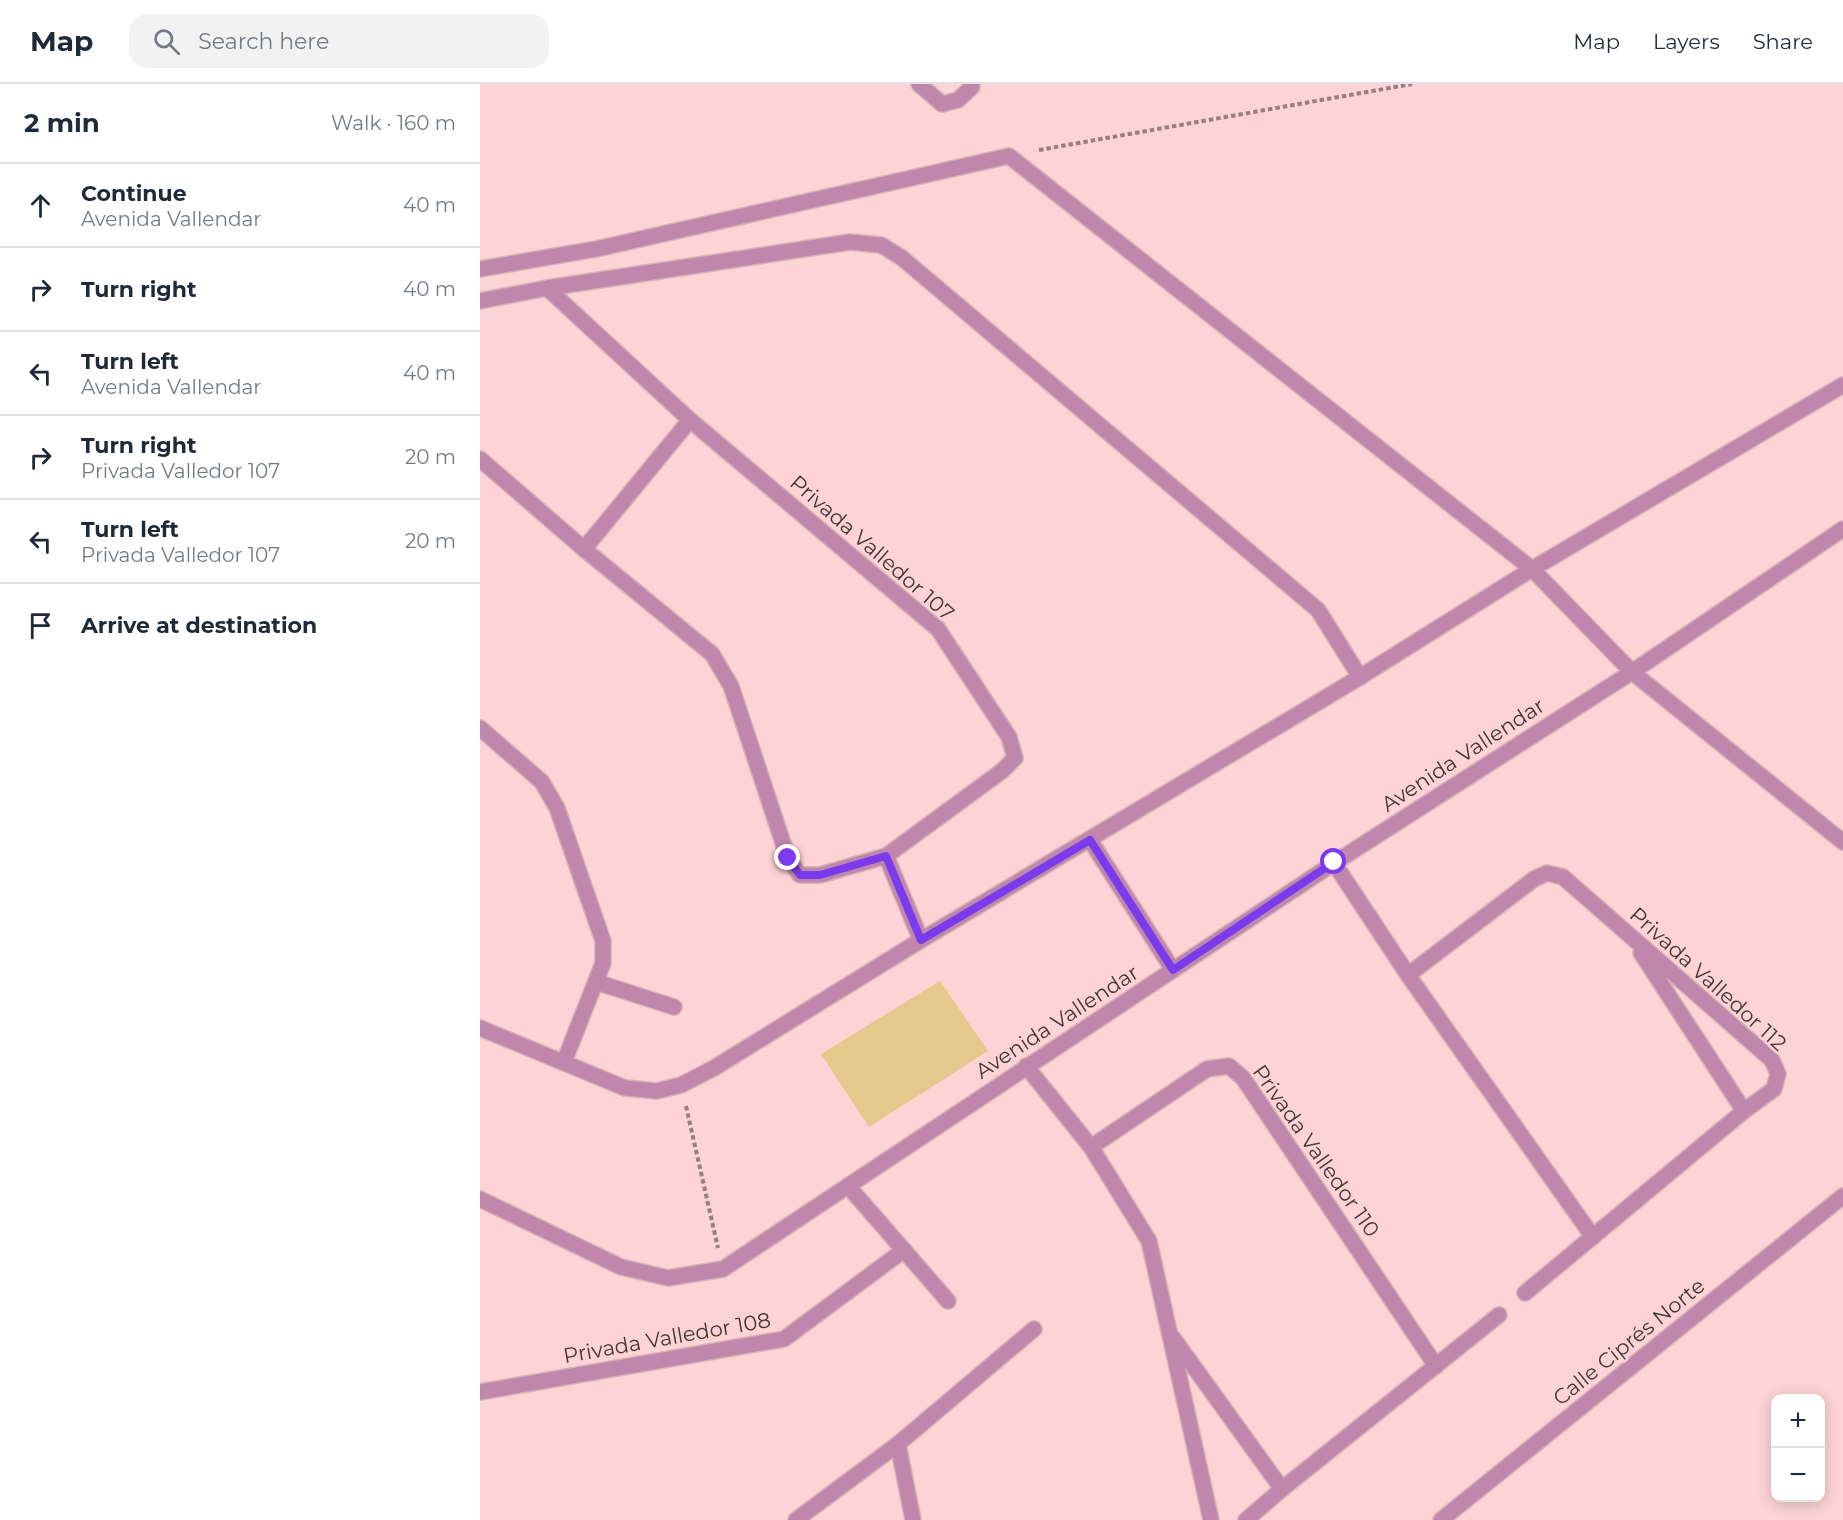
<!DOCTYPE html>
<meta charset="utf-8">
<style>
body{margin:0;font-family:Montserrat,sans-serif;background:#f2f2f3;color:#1f2937}
.controls{position:absolute;right:18px;bottom:18px;display:grid;overflow:hidden;border-radius:12px;box-shadow:0 3px 15px #0003}
.controls button{width:54px;height:54px;display:grid;place-items:center;padding:0;border:0;border-bottom:2px solid #e0e1e3;background:#fff;color:#1f2937;font:30px sans-serif}
.stop{position:absolute;width:18px;height:18px;margin:-14px;border:4px solid #7c3aed;border-radius:50%;background:#fff}
.stop.end{background:#7c3aed;border-color:#fff;box-shadow:0 2px 6px #0008}
.list{margin:0;padding:0;list-style:none}
h2{display:flex;justify-content:space-between;align-items:center;height:78px;margin:0;padding:0 24px;font-size:26px}
h2 small{font-size:20px;font-weight:400;color:#747a83}
.list li{display:grid;grid-template-columns:39px 1fr auto;gap:18px;align-items:center;box-sizing:border-box;height:84px;padding:0 24px;border-top:2px solid #e0e1e3}
.list b{display:block;font-size:22px;white-space:nowrap}
.list p{margin:0;font-size:20px;white-space:nowrap;color:#747a83}
.list em{font-size:20px;font-style:normal;color:#747a83}
.icon{flex:none;width:33px;height:33px;fill:none;stroke:currentColor;stroke-width:2;stroke-linecap:round;stroke-linejoin:round}
.map{position:relative;flex:none;width:1363px;height:1436px;overflow:hidden}
header{display:flex;align-items:center;gap:36px;box-sizing:border-box;height:84px;padding:0 30px;background:#fff;border-bottom:2px solid #e0e1e3}
header strong{font-size:28px}
nav{display:flex;gap:33px;margin-inline-start:auto;font-size:21px}
.search{width:420px;height:54px;background:#f2f2f3;display:flex;align-items:center;gap:15px;box-sizing:border-box;padding:0 21px;border-radius:18px;color:#747a83;font-size:22px}
main{display:flex}
aside{flex:1;background:#fff}
.map>svg:first-child{display:block}
.green{fill:#e7c88c}
.lines{fill:none;stroke-linecap:round;stroke-linejoin:round}
.lane-casing{stroke:#d8b3b6;stroke-width:18}
.street-casing{stroke:#d8b3b6;stroke-width:18}
.path{stroke:#997d7f;stroke-width:4;stroke-dasharray:4.5 3;stroke-linecap:butt}
.lane{stroke:#bf87ac;stroke-width:15}
.street{stroke:#bf87ac;stroke-width:15}
.route{stroke:#7c3aed;stroke-width:8}
.labels{text-anchor:middle;stroke-width:5;stroke-linejoin:round;paint-order:stroke}
.street-label{font-size:21px;fill:#453536;stroke:#fdd3d6}
</style>
<header>
<strong>Map</strong>
<div class="search"><svg class="icon" aria-label="search" viewBox="0 0 24 24"><circle cx="10" cy="10" r="6"/><path d="M15 15l6 6"/></svg>Search here</div>
<nav><a>Map</a><a>Layers</a><a>Share</a></nav>
</header>
<main>
<aside>
<h2>2 min<small>Walk · 160 m</small></h2>
<ul class="list">
<li><svg class="icon" aria-label="ahead" viewBox="0 0 24 24"><path d="M12 20V5M6 11l6-6 6 6"/></svg><div><b>Continue</b><p>Avenida Vallendar</p></div><em>40 m</em></li>
<li><svg class="icon" aria-label="right" viewBox="0 0 24 24"><path d="M7 20v-9h11M14 6l5 5-5 5"/></svg><div><b>Turn right</b></div><em>40 m</em></li>
<li><svg class="icon" aria-label="left" viewBox="0 0 24 24"><path d="M17 20v-9H6M10 6l-5 5 5 5"/></svg><div><b>Turn left</b><p>Avenida Vallendar</p></div><em>40 m</em></li>
<li><svg class="icon" aria-label="right" viewBox="0 0 24 24"><path d="M7 20v-9h11M14 6l5 5-5 5"/></svg><div><b>Turn right</b><p>Privada Valledor 107</p></div><em>20 m</em></li>
<li><svg class="icon" aria-label="left" viewBox="0 0 24 24"><path d="M17 20v-9H6M10 6l-5 5 5 5"/></svg><div><b>Turn left</b><p>Privada Valledor 107</p></div><em>20 m</em></li>
<li><svg class="icon" aria-label="arrive" viewBox="0 0 24 24"><path d="M6 21V4h12l-3 4 3 4H6"/></svg><div><b>Arrive at destination</b></div></li>
</ul>
</aside>
<div class="map">
<svg width="1363" height="1436" viewBox="0 0 1363 1436">
<rect width="100%" height="100%" fill="#fdd3d6"/>
<polygon class="green" points="460,897 508,967 389,1043 341,970"/>
<g class="lines">
<g class="lane-casing">
<polyline id="lane" points="116,898 194,923"/>
</g>
<g class="street-casing">
<g id="street">
<polyline points="439,0 462,20 478,16 492,3 492,0"/>
<polyline points="0,185 116,165 529,72 1052,485 1152,588 1363,758"/>
<polyline points="0,217 67,204 370,158 401,161 422,174 838,526 880,593"/>
<polyline points="0,375 104,465 232,570 251,602 308,774 320,791 340,791 406,772 522,687 535,674 529,653 458,545 210,336 67,204"/>
<polyline points="104,465 210,336"/>
<polyline points="0,644 62,698 77,724 123,857 123,879 84,978"/>
<polyline points="610,756 693,886"/>
<polyline points="406,772 441,856"/>
<polyline points="854,779 928,891 1113,1153"/>
<polyline points="1161,869 1264,1027"/>
<polyline points="928,891 1054,795 1067,789 1083,793 1292,976 1298,990 1294,1005 1264,1027 1045,1209"/>
<polyline points="0,944 145,1004 177,1007 201,1001 234,984 441,856 880,593 1052,485 1363,301"/>
<polyline points="546,982 611,1063 669,1157 731,1436"/>
<polyline points="611,1063 727,985 749,982 763,994 956,1282"/>
<polyline points="368,1102 468,1217"/>
<polyline points="0,1115 141,1183 188,1194 243,1185 854,779 1152,588 1363,445"/>
<polyline points="693,1254 802,1405"/>
<polyline points="0,1308 304,1255 424,1166"/>
<polyline points="418,1360 433,1436"/>
<polyline points="316,1436 418,1360 554,1245"/>
<polyline points="766,1436 802,1405 1019,1231"/>
<polyline points="961,1436 1363,1112"/>
</g>
</g>
<g class="path">
<polyline points="559,66 932,0"/>
<polyline points="206,1022 238,1164"/>
</g>
<use href="#lane" class="lane"/>
<use href="#street" class="street"/>
</g>
<g class="lines">
<polyline class="route" points="308,774 320,791 340,791 406,772 441,856 610,756 693,886 854,778"/>
</g>
<g class="labels">
<g class="street-label">
<text transform="translate(392 464) rotate(41)" y="7">Privada Valledor 107</text>
<text transform="translate(983 671) rotate(-33)" y="7">Avenida Vallendar</text>
<text transform="translate(1228 895) rotate(42)" y="7">Privada Valledor 112</text>
<text transform="translate(577 938) rotate(-33)" y="7">Avenida Vallendar</text>
<text transform="translate(836 1067) rotate(55)" y="7">Privada Valledor 110</text>
<text transform="translate(187 1254) rotate(-10)" y="7">Privada Valledor 108</text>
<text transform="translate(1149 1258) rotate(-39)" y="7">Calle Ciprés Norte</text>
</g>
</g>
</svg>
<div class="controls">
<button>+</button>
<button>−</button>
</div>
<div class="stop" style="left:854px;top:778px"></div>
<div class="stop end" style="left:308px;top:774px"></div>
</div>
</main>
